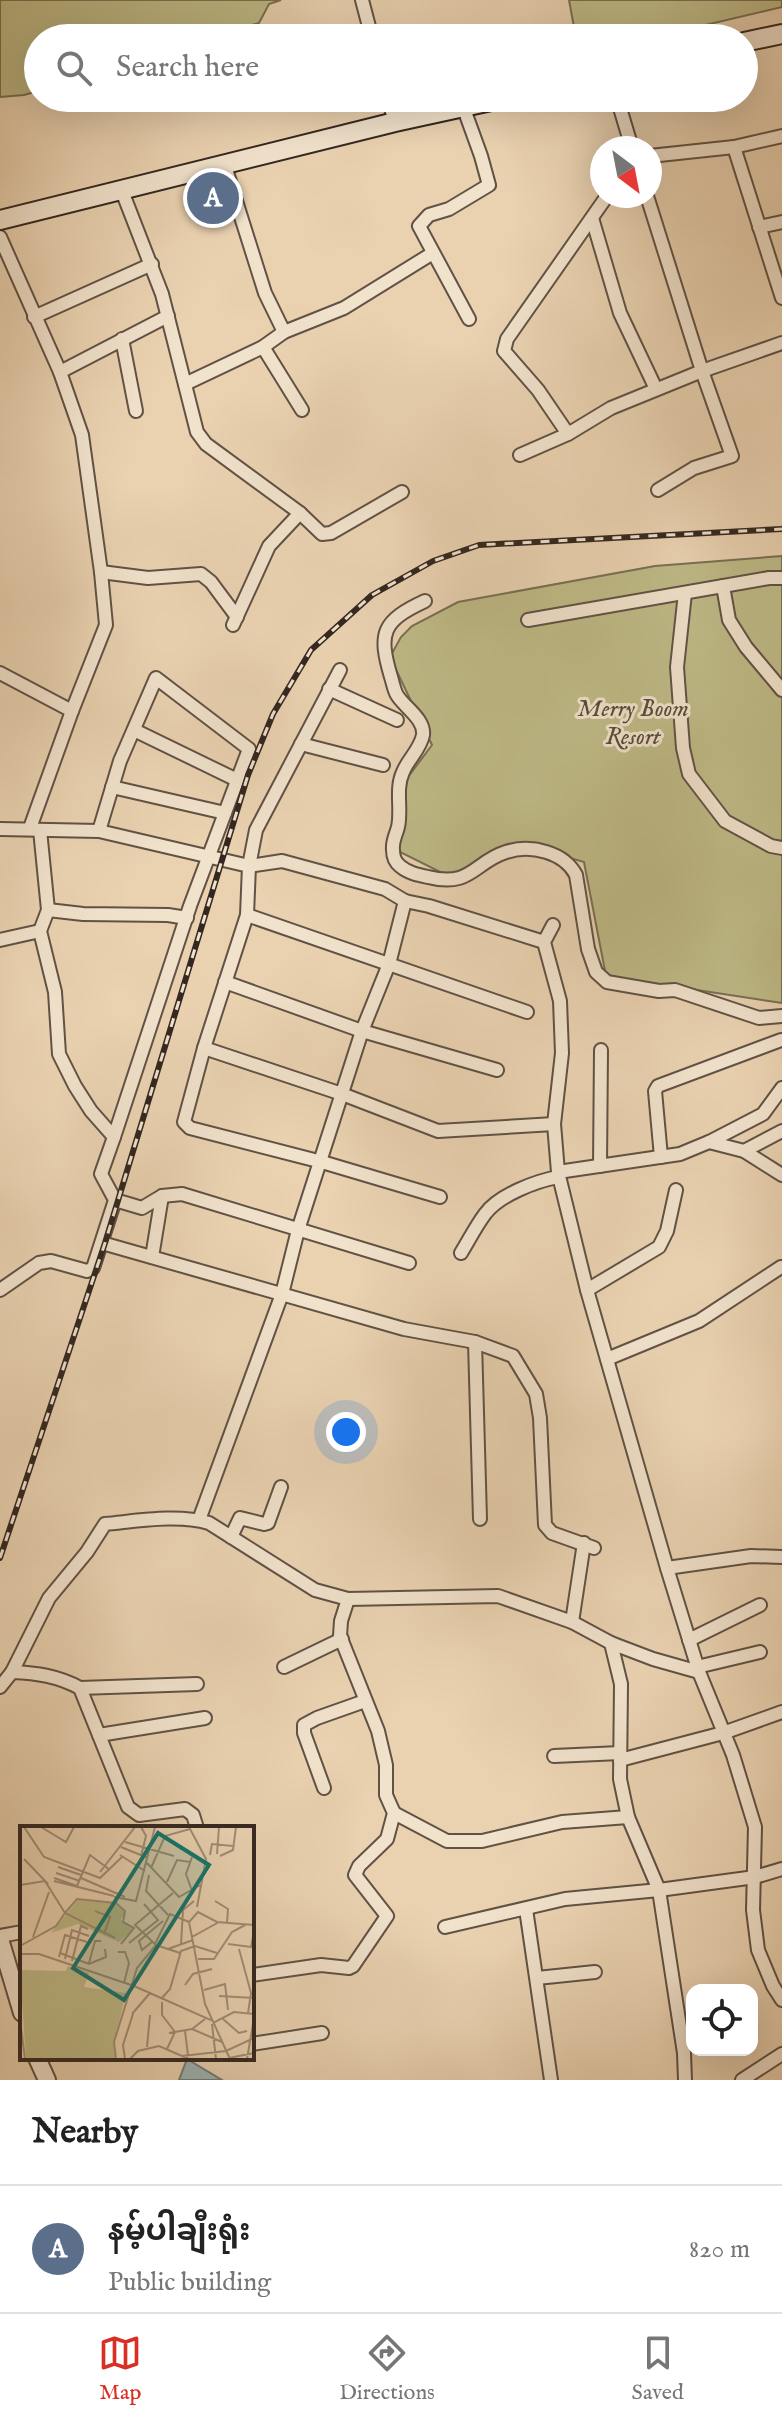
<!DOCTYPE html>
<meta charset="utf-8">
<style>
body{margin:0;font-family:"IM FELL English","Noto Sans Myanmar",serif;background:#f6f6f6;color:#222}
.controls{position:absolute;right:24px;bottom:24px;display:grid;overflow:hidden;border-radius:16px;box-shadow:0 8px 32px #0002}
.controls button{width:72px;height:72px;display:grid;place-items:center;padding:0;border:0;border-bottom:2px solid #e0e0e0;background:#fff;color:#222;font:40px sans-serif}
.compass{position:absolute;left:590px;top:136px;width:72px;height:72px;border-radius:50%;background:#fff;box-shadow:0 8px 32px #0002;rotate:148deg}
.you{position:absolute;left:346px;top:1432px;width:28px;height:28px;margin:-20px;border:6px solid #fff;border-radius:50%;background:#1a73e8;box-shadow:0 0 0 12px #1a73e833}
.badge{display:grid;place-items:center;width:52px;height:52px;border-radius:50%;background:#d93025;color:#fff;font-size:26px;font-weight:700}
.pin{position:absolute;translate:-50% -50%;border:4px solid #fff;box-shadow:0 2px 8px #0006}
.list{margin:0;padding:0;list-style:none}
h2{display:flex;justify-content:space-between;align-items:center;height:104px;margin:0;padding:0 32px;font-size:34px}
h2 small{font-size:26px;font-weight:400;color:#767676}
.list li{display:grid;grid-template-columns:52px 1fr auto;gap:24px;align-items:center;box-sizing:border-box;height:128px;padding:0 32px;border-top:2px solid #e0e0e0}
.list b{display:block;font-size:30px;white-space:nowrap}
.list p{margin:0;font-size:26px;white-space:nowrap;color:#767676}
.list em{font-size:26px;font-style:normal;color:#767676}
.icon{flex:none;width:44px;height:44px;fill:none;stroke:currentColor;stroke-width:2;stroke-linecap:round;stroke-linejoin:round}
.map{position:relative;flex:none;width:782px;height:2080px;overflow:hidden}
.search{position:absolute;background:#fff;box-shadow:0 8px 32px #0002;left:24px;right:24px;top:24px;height:88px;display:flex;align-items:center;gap:20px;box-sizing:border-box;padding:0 28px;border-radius:44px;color:#767676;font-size:30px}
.sheet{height:232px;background:#fff}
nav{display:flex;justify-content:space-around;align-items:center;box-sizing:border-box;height:112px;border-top:2px solid #e0e0e0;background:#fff;font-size:22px;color:#767676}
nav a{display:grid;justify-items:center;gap:4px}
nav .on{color:#d93025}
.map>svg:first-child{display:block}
.green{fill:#beba87;stroke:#787054;stroke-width:2}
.water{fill:#9bb5b6;stroke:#717c7a;stroke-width:2}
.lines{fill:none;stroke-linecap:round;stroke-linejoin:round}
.minor-casing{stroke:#615245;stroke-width:16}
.tertiary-casing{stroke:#615245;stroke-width:20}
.secondary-casing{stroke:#332721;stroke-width:22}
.minor{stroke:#f1e2cc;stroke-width:12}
.tertiary{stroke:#f1e2cc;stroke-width:16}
.secondary{stroke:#f1e2cc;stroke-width:18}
.rail-casing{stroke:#332721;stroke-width:6}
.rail{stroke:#f1e2cc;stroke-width:3;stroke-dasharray:9;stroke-linecap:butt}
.labels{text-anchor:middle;stroke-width:6;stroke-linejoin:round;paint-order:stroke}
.park-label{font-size:24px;font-style:italic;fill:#564c3a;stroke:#f1e2cc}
.inset-road{fill:none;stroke:#a18e77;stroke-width:2}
.view{fill:#0f766e;fill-opacity:0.15;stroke:#0f766e;stroke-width:4}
.inset-edge{fill:none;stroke:#332721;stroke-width:4}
</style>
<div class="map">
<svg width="782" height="2080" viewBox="0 0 782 2080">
<rect width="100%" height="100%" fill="#ead2b1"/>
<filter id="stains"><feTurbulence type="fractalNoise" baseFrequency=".0025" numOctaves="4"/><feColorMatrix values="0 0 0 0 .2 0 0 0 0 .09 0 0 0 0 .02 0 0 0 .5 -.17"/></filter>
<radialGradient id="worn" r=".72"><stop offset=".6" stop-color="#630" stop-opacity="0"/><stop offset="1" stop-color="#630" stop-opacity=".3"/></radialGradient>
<g class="green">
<polygon points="0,0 281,0 269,4 259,23 210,38 38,38 38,91 24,95 0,97"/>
<polygon points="569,0 782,0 782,7 650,38 576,38"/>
<polygon points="782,556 782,1003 606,976 584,862 536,848 448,876 398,851 405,781 432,745 390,657 401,637 412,626 458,602 655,566"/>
</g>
<polygon class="water" points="187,2059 222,2080 179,2080"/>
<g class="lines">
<g class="minor-casing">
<g id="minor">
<polyline points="362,0 372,38"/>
<polyline points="388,98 395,122"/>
<polyline points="617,98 632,148"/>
<polyline points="464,109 481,156 489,185 449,209 429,215 419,226 469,319"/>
<polyline points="734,147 782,298"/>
<polyline points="650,156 734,147 782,136"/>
<polyline points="225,166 265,293 284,332"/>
<polyline points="122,191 162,294 197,432 206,444 300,513 322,534 331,533 402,492"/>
<polyline points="647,196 702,371 732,456 694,468 658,490"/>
<polyline points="592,218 620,313 656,389"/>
<polyline points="759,227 782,222"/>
<polyline points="0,237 60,372 82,435 101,572 106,625 72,711 30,828"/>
<polyline points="34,317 152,264"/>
<polyline points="122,339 136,411"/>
<polyline points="263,347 302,410"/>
<polyline points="60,372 168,316"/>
<polyline points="185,384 263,347 284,332 344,308 433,253"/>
<polyline points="568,434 538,390 504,351 507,339 607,196"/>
<polyline points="520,455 568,434 611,408 702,371 782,343"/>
<polyline points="101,572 148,578 201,574 211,582 237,617"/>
<polyline points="723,586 729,620 746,647 782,690"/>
<polyline points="685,593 677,667 683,748 689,774 725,821 771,846 782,848"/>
<path d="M425,601C382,621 378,633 391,677C393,683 394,690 397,695C404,707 425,719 423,735C420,750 408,759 403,772C395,789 402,809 398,827C396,835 392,841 393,850C393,857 395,862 400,866C408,873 418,875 428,877C471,888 474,862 506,852C531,844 564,852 576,875L588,949L596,972L607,982L659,991L675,990L759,1018L782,1016"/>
<polyline points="528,620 769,578 782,578"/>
<polyline points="233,625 269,546 300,513"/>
<polyline points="340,670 256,830 249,866 247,915 204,1048 184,1122 190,1128 322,1162 440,1197"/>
<polyline points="0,673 72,711"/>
<polyline points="329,689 397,720"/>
<polyline points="134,730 237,780"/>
<polyline points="301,744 383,765"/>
<polyline points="112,787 225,813"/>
<polyline points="0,829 99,831 249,866 282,861 385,889 405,901 389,964 362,1031 298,1230 282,1294 199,1520"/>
<polyline points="99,831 120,761 156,678 249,749 190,906 114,1137"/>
<polyline points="405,901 429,906 544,942"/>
<polyline points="48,910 83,914 168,915 187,918"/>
<polyline points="247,915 527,1012"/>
<polyline points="553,925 544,942 560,1001 562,1053 554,1124 558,1172"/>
<polyline points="0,940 40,931"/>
<polyline points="225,982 362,1031 497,1070"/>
<polyline points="204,1048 342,1094 438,1131 554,1124"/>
<polyline points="782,1088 763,1114 709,1142 680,1154 558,1172 587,1290 667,1568 699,1672 733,1755 755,1827 753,1910 758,1950 773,1986 782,2000"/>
<polyline points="709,1142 744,1151 782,1175"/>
<polyline points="744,1151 782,1131"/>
<polyline points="661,1157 655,1091 658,1086 781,1040"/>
<polyline points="600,1166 601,1050"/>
<polyline points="115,1200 142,1208 162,1196 182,1194 409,1263"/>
<polyline points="102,1243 404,1329 475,1342 513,1356 536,1394 540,1418 545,1525 552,1533 594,1548"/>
<path d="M461,1253C469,1240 476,1226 485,1214C499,1195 536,1181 558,1177"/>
<polyline points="152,1257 162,1196"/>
<polyline points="0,1290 39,1263 51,1261 87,1271 93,1268 115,1200 101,1174 114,1137 91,1111 75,1086 59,1054 55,992 40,931 48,910 40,830"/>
<polyline points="587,1290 659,1247 667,1231 676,1190"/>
<polyline points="475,1342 480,1519"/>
<polyline points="607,1359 699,1321 781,1267"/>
<polyline points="231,1537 240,1518 264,1524 268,1523 281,1487"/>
<polyline points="667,1568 751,1556 782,1557"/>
<polyline points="572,1622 584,1543"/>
<polyline points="689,1640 760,1605"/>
<polyline points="611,1643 621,1684 620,1779 628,1817 659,1890 684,2053 685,2080"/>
<polyline points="284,1667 342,1639"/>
<polyline points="697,1667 760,1652"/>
<path d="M12,1672C37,1673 58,1676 80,1688L128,1807L139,1815L185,1809L193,1815L197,1828"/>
<path d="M0,1687L12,1672L49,1598L87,1552L105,1524C138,1521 177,1514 209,1523L315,1590L348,1599L498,1596L572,1622L611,1643L653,1659L699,1672"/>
<polyline points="80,1688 197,1684"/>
<polyline points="99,1735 205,1718"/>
<polyline points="554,1756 620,1753"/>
<polyline points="620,1760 723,1733 782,1712"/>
<polyline points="324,1788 304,1733 304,1725 317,1718 365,1701"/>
<polyline points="394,1813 447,1841 482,1841 562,1822 628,1817"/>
<polyline points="526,1909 551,2080"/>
<polyline points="445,1927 565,1899 659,1890 755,1877 782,1869"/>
<polyline points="0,1936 22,1932"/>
<polyline points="252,1975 321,1965 349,1968 353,1966 387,1916 355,1875 359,1866 387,1839 394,1813 386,1795 386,1765 378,1731 340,1636 341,1621 348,1599"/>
<polyline points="537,1978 595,1972"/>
<polyline points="252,2044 322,2033"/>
<polyline points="742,2080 782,2054"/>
</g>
</g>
<g class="tertiary-casing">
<g id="tertiary">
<polyline points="0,1939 22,2013"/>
<polyline points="37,2058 47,2080"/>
</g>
</g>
<g class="secondary-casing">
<g id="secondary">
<polyline points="744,42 782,34"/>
<polyline points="0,220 395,122 505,98"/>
</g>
</g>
<use href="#minor" class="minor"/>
<use href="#tertiary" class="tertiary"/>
<use href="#secondary" class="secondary"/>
<g class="rail-casing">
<polyline id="rail" points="0,1558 105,1243 248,775 273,714 311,650 372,595 433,561 479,545 782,529"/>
</g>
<use href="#rail" class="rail"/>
</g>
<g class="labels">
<g class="park-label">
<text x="633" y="716">Merry Boom<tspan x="633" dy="28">Resort</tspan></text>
</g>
</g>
<g transform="translate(20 1826)">
<rect width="234" height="234" fill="#ead2b1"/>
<path d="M58,74L94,77L105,86L101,94L113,103L99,116L58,98L31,107ZM48,140L69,147L64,161L106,167L94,216L96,233H6L0,144L46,145Z" fill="#beba87"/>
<path class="inset-road" d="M4,1L24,31L80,52L102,31M21,1L46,16L54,1M121,1L126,10L121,30M169,1L186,33L177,81M105,16L154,30M101,21L128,32M197,28L199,1M100,29L125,45M190,29L192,18L213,20M200,30L213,24L216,1M4,33L28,58M127,37L159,71L180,59M38,41L61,49M131,42L145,10L170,3M80,46L115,1M36,47L60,55M129,49L126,65L148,89M34,52L57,60L70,29L90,44M61,52L105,71M34,55L94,70M147,56L157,34L170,36M0,59L25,55L45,87L36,100L0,120M172,65L166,48L172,31M153,67L115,99L136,119L160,127M94,71L116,75L135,1M195,75L208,83L207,97M75,85L90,91L84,108M13,111L29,66M172,111L199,96M95,112L45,87L57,73L96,77L105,85L103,96L114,102L101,118M132,116L122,124L119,115L143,95M109,117L138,94L124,78M135,118L150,88L169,96M161,118L163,84L174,75M208,118L231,121L234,105M148,123L173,114M219,123L231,167L228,187M98,126H105L109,137L104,157M40,127L69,138L86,131L85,123M0,128H19L114,160L195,196L214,186L234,188M39,131L45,109L67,116M45,133L52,104L69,110M178,133H194L212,106L225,99M52,135L61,100L68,103M69,137L75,115H81M234,137V163M165,159L173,148L192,143M184,164L205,158L208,184M199,170L234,172M141,173L150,163L161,125L175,120L197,127M142,176V189L155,206L147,223M112,188L130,167M0,193L5,233M203,193L219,207L227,205M192,198L196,233M172,203L202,216M165,205L168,229M149,207L172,203L185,193M127,221L130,189M162,230L206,225L234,212M209,232L234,227M96,233L94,216L117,142L136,119M105,233L103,219L113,188M110,233L118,225L139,220L169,233M210,233L185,178L169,96L178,86L197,96L234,99M227,233L234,192"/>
<path class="view" d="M138,7L189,39L104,174L53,142Z"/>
<rect width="234" height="234" class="inset-edge"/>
</g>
<rect width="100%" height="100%" filter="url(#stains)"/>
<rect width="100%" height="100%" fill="url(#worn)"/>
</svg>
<div class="controls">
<button><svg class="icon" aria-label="locate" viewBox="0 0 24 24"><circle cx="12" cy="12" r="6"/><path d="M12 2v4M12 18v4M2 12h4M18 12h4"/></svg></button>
</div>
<svg class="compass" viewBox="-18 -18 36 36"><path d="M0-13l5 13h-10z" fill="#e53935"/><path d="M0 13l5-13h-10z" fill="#767676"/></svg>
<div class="you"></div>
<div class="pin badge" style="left:213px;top:198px;background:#5c6f8a">A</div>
<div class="search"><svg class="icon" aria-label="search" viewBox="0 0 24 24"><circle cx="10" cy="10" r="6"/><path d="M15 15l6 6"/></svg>Search here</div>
</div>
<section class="sheet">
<h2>Nearby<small></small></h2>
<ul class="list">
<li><span class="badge" style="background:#5c6f8a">A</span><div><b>နမ့်ပါချီးရုံး</b><p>Public building</p></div><em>820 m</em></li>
</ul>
</section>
<nav>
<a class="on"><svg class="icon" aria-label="map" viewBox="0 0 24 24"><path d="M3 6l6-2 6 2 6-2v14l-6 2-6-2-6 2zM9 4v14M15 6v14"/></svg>Map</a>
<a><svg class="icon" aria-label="directions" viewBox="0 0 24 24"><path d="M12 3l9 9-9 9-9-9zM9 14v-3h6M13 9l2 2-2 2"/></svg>Directions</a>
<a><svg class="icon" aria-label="saved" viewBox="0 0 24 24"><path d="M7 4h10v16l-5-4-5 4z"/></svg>Saved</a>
</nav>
